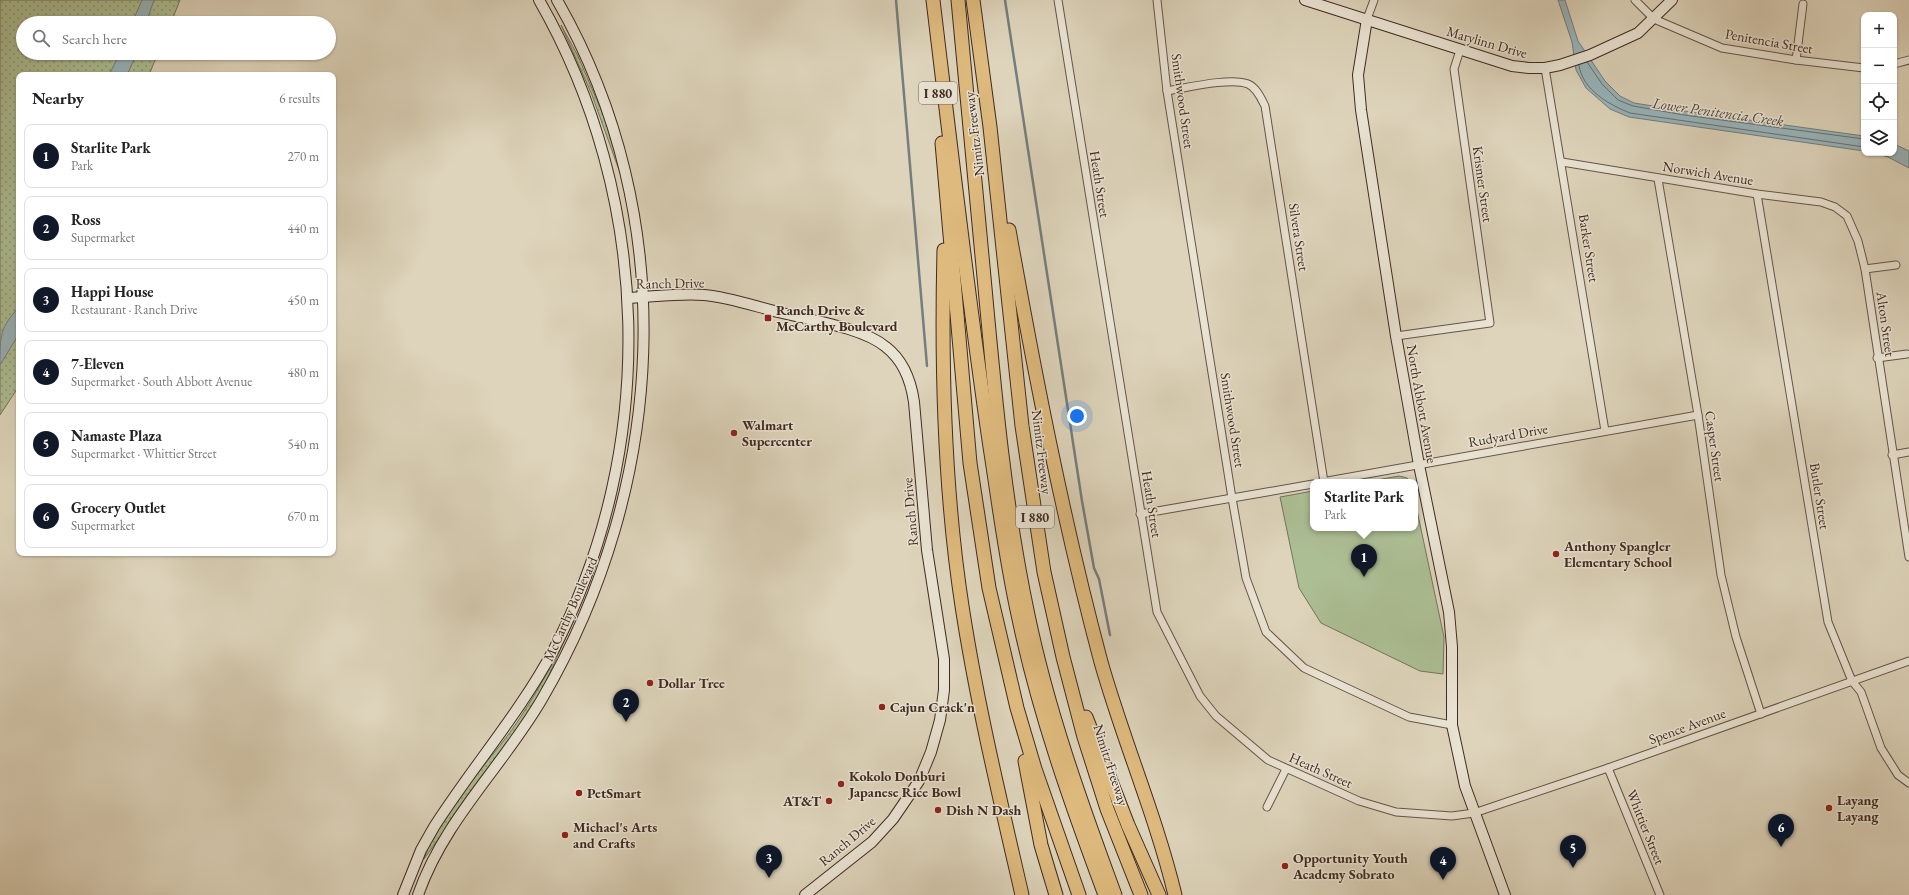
<!DOCTYPE html>
<meta charset="utf-8">
<style>
body{margin:0;font-family:"EB Garamond",serif;background:#f6f6f6;color:#222}
.controls{position:absolute;right:12px;top:12px;display:grid;overflow:hidden;border-radius:8px;box-shadow:0 1px 3px #0004}
.controls button{width:36px;height:36px;display:grid;place-items:center;padding:0;border:0;border-bottom:1px solid #e0e0e0;background:#fff;color:#222;font:20px sans-serif}
.you{position:absolute;left:1077px;top:416px;width:14px;height:14px;margin:-10px;border:3px solid #fff;border-radius:50%;background:#1a73e8;box-shadow:0 0 0 6px #1a73e833}
.badge{display:grid;place-items:center;width:26px;height:26px;border-radius:50%;background:#111827;color:#fff;font-size:13px;font-weight:700}
.pin{position:absolute;translate:-50% -33px;filter:drop-shadow(0 1px 2px #0008)}
.pin::after{content:'';position:absolute;top:21px;width:14px;height:12px;background:inherit;clip-path:polygon(0 0,100% 0,50% 100%)}
.popup{position:absolute;left:1310px;top:479px;width:108px;height:52px;box-sizing:border-box;display:grid;place-content:center;border-radius:8px;background:#fff;filter:drop-shadow(0 1px 3px #0005);font-size:13px;white-space:nowrap;color:#767676}
.popup b{font-size:15px;color:#222}
.popup::after{content:'';position:absolute;left:50%;top:100%;margin-left:-8px;border:8px solid transparent;border-top-color:#fff}
.list{margin:0;padding:0;list-style:none}
h2{display:flex;justify-content:space-between;align-items:center;height:52px;margin:0;padding:0 16px;font-size:17px}
h2 small{font-size:13px;font-weight:400;color:#767676}
.list li{display:grid;grid-template-columns:26px 1fr auto;gap:12px;align-items:center;box-sizing:border-box;height:64px;margin:0 8px 8px;padding:0 8px;border:1px solid #e0e0e0;border-radius:8px}
.list b{display:block;font-size:15px;white-space:nowrap}
.list p{margin:0;font-size:13px;white-space:nowrap;color:#767676}
.list em{font-size:13px;font-style:normal;color:#767676}
.icon{flex:none;width:22px;height:22px;fill:none;stroke:currentColor;stroke-width:2;stroke-linecap:round;stroke-linejoin:round}
.map{position:relative;flex:none;width:1909px;height:895px;overflow:hidden}
.search{position:absolute;background:#fff;box-shadow:0 1px 3px #0004;left:16px;top:16px;width:320px;height:44px;display:flex;align-items:center;gap:10px;box-sizing:border-box;padding:0 14px;border-radius:22px;color:#767676;font-size:15px}
.panel{position:absolute;background:#fff;box-shadow:0 1px 3px #0004;left:16px;top:72px;width:320px;height:484px;border-radius:8px}
.map>svg:first-child{display:block}
.grass{fill:url(#grass-dots);stroke:#76745a}
.park{fill:#acbe94;stroke:#76745a}
.water{fill:#98b5bc;stroke:#757d7e}
.lines{fill:none;stroke-linecap:round;stroke-linejoin:round}
.shore{stroke:#6c706e;stroke-width:1}
.stream{stroke:#757d7e;stroke-width:2.5}
.street-casing{stroke:#675448;stroke-width:9}
.secondary-casing{stroke:#402a21;stroke-width:12}
.highway-casing{stroke:#402a21;stroke-width:15}
.street{stroke:#e9e3d3;stroke-width:7}
.secondary{stroke:#e9e3d3;stroke-width:10}
.highway{stroke:#deba7e;stroke-width:13}
.poi-dot{fill:#8f2418;stroke:#e9e3d3;stroke-width:1.5}
.labels{text-anchor:middle;stroke-width:3;stroke-linejoin:round;paint-order:stroke}
.shield{fill:#e9e3d3;stroke:#736256;stroke-width:1}
.shield-label{font-size:13px;font-weight:bold;fill:#402a21}
.street-label{font-size:14px;fill:#402a21;stroke:#e9e3d3}
.poi-label{font-size:14px;font-weight:bold;fill:#402a21;stroke:#e9e3d3;text-anchor:start}
.water-label{font-size:15px;font-style:italic;fill:#524640;stroke:#e9e3d3}
</style>
<div class="map">
<svg width="1909" height="895" viewBox="0 0 1909 895">
<defs>
<pattern id="grass-dots" width="8" height="8" patternUnits="userSpaceOnUse"><rect width="8" height="8" fill="#acbe94"/><path d="M2 2h.1M6 6h.1" fill="none" stroke="#8d9b78" stroke-width="1.8" stroke-linecap="round"/></pattern>
</defs>
<rect width="100%" height="100%" fill="#ddd4bb"/>
<filter id="stains"><feTurbulence type="fractalNoise" baseFrequency=".005" numOctaves="4"/><feColorMatrix values="0 0 0 0 .2 0 0 0 0 .09 0 0 0 0 .02 0 0 0 .5 -.17"/></filter>
<radialGradient id="worn" r=".72"><stop offset=".6" stop-color="#630" stop-opacity="0"/><stop offset="1" stop-color="#630" stop-opacity=".3"/></radialGradient>
<g class="grass">
<polygon points="0,0 180,0 171,23 23,23 23,53 158,53 149,75 19,75 19,386 0,415"/>
<polygon points="561,25 578,56 608,126 623,181 592,95"/>
<path d="M573,622L536,703L424,859C438,815 483,769 511,731C535,697 555,660 573,622Z"/>
</g>
<g class="park">
<polygon points="1399,476 1407,478 1410,482 1365,482"/>
<polygon points="1313,491 1313,528 1415,528 1415,501 1444,637 1443,674 1420,671 1321,623 1299,588 1280,497"/>
</g>
<g class="water">
<polygon points="142,0 154,0 146,23 132,23"/>
<polygon points="1558,0 1565,0 1578,41 1605,81 1620,96 1634,103 1684,111 1864,136 1864,151 1629,117 1610,109 1586,88 1576,70 1572,42"/>
<polygon points="120,53 137,53 127,75 109,75"/>
<polygon points="1894,144 1909,151 1909,168 1888,157 1874,153 1894,153"/>
<path d="M19,307V334L0,365C0,335 0,328 19,307Z"/>
</g>
<g class="lines">
<g class="shore">
<polyline points="1587,62 1602,84 1618,100 1633,106 1684,115 1864,139"/>
<path d="M1579,65C1582,90 1610,105 1630,113L1864,147"/>
</g>
<g class="stream">
<polyline points="896,0 927,366"/>
<polyline points="1005,0 1082,501 1094,568 1099,579 1110,635"/>
</g>
<g class="street-casing">
<g id="street">
<polyline points="1058,0 1157,612 1200,696 1216,716 1268,760 1359,801 1396,812 1452,816 1474,813 1608,768 1909,661"/>
<polyline points="1157,0 1167,91 1232,498 1246,578 1266,632 1304,668 1409,717 1452,725"/>
<polyline points="1635,0 1654,19 1722,48 1796,60 1864,68"/>
<polyline points="1367,19 1374,0"/>
<polyline points="1796,60 1803,4"/>
<polyline points="1894,64 1909,60"/>
<polyline points="1545,68 1605,431"/>
<path d="M1167,91C1186,88 1231,77 1248,84C1256,87 1261,98 1265,106L1324,482"/>
<polyline points="1562,162 1757,194 1821,202 1835,207 1847,216 1858,241 1865,269 1909,557"/>
<polyline points="1658,179 1698,415 1721,575 1736,637 1761,714"/>
<polyline points="1757,194 1828,622 1852,681 1861,692 1881,748 1898,775 1909,783"/>
<polyline points="1865,269 1896,265"/>
<polyline points="1396,336 1490,323 1454,69 1460,50"/>
<polyline points="1877,358 1907,354"/>
<polyline points="1892,455 1909,452"/>
<polyline points="1322,482 1698,415"/>
<polyline points="1140,514 1313,484"/>
<polyline points="1608,768 1660,895"/>
<polyline points="1267,807 1286,769"/>
</g>
</g>
<g class="secondary-casing">
<g id="secondary">
<polyline points="1305,0 1512,66 1529,68 1545,68 1560,65 1590,55 1638,33 1672,0"/>
<polyline points="1367,19 1358,75 1361,110 1396,336 1419,465 1449,612 1452,647 1452,725 1465,786 1505,895"/>
<path d="M628,298C653,297 679,293 704,295C728,297 754,306 778,312C809,320 862,327 886,347C904,361 911,381 914,402L927,550L944,659V690L940,720L931,752L919,781L893,819L872,842L805,895"/>
<path d="M403,895L421,850L434,827C473,766 520,713 554,649C659,446 652,197 539,0"/>
<path d="M418,895C444,820 503,766 542,699C667,485 682,218 557,0"/>
</g>
</g>
<g class="highway-casing">
<g id="highway">
<path d="M933,0C951,149 968,298 990,447C999,504 1006,562 1019,619C1039,714 1071,804 1105,895"/>
<path d="M958,0C967,96 976,192 985,288C995,397 1005,507 1028,615C1048,711 1081,803 1115,895"/>
<polyline points="973,0 990,127 1022,426 1044,572 1063,657 1084,737 1107,809 1141,895"/>
<polyline points="942,143 970,463 989,588 1017,708 1035,769 1079,895"/>
<path d="M1009,230C1035,375 1063,520 1101,662C1123,740 1156,816 1175,895"/>
<path d="M944,250C941,369 944,489 962,606C977,704 1000,799 1022,895"/>
<polyline points="1086,717 1128,825 1159,895"/>
<polyline points="1025,761 1041,845 1056,895"/>
</g>
</g>
<use href="#street" class="street"/>
<use href="#secondary" class="secondary"/>
<use href="#highway" class="highway"/>
</g>
<g class="poi-dot">
<rect x="764" y="314" width="8" height="8" rx="2"/>
<circle cx="734" cy="433" r="4"/>
<circle cx="1556" cy="554" r="4"/>
<circle cx="650" cy="683" r="4"/>
<circle cx="882" cy="707" r="4"/>
<circle cx="841" cy="784" r="4"/>
<circle cx="579" cy="793" r="4"/>
<circle cx="829" cy="801" r="4"/>
<circle cx="1829" cy="808" r="4"/>
<circle cx="938" cy="810" r="4"/>
<circle cx="565" cy="835" r="4"/>
<circle cx="1285" cy="866" r="4"/>
</g>
<g class="labels">
<g class="shield">
<rect x="919" y="82" width="38" height="22" rx="3"/>
<rect x="1016" y="506" width="38" height="22" rx="3"/>
</g>
<g class="shield-label">
<text x="938" y="98">I 880</text>
<text x="1035" y="522">I 880</text>
</g>
<g class="street-label">
<text transform="translate(1769 41) rotate(10)" y="5">Penitencia Street</text>
<text transform="translate(1487 42) rotate(16)" y="5">Marylinn Drive</text>
<text transform="translate(1183 101) rotate(82)" y="5">Smithwood Street</text>
<text transform="translate(974 134) rotate(-97)" y="5">Nimitz Freeway</text>
<text transform="translate(1708 173) rotate(9)" y="5">Norwich Avenue</text>
<text transform="translate(1100 184) rotate(81)" y="5">Heath Street</text>
<text transform="translate(1483 184) rotate(82)" y="5">Krismer Street</text>
<text transform="translate(1299 237) rotate(81)" y="5">Silvera Street</text>
<text transform="translate(1589 248) rotate(81)" y="5">Barker Street</text>
<text transform="translate(670 283) rotate(-1)" y="5">Ranch Drive</text>
<text transform="translate(1886 324) rotate(82)" y="5">Alton Street</text>
<text transform="translate(1422 404) rotate(80)" y="5">North Abbott Avenue</text>
<text transform="translate(1233 420) rotate(81)" y="5">Smithwood Street</text>
<text transform="translate(1508 435) rotate(-10)" y="5">Rudyard Drive</text>
<text transform="translate(1715 446) rotate(82)" y="5">Casper Street</text>
<text transform="translate(1042 452) rotate(83)" y="5">Nimitz Freeway</text>
<text transform="translate(1820 496) rotate(81)" y="5">Butler Street</text>
<text transform="translate(1152 504) rotate(81)" y="5">Heath Street</text>
<text transform="translate(910 512) rotate(-95)" y="5">Ranch Drive</text>
<text transform="translate(570 609) rotate(-66)" y="5">McCarthy Boulevard</text>
<text transform="translate(1687 726) rotate(-20)" y="5">Spence Avenue</text>
<text transform="translate(1111 765) rotate(72)" y="5">Nimitz Freeway</text>
<text transform="translate(1321 770) rotate(24)" y="5">Heath Street</text>
<text transform="translate(1646 827) rotate(68)" y="5">Whittier Street</text>
<text transform="translate(847 841) rotate(-40)" y="5">Ranch Drive</text>
</g>
<g class="poi-label">
<text x="776" y="315">Ranch Drive &amp;<tspan x="776" dy="16">McCarthy Boulevard</tspan></text>
<text x="742" y="430">Walmart<tspan x="742" dy="16">Supercenter</tspan></text>
<text x="1564" y="551">Anthony Spangler<tspan x="1564" dy="16">Elementary School</tspan></text>
<text x="658" y="688">Dollar Tree</text>
<text x="890" y="712">Cajun Crack'n</text>
<text x="849" y="781">Kokolo Donburi<tspan x="849" dy="16">Japanese Rice Bowl</tspan></text>
<text x="587" y="798">PetSmart</text>
<text x="1837" y="805">Layang<tspan x="1837" dy="16">Layang</tspan></text>
<text x="821" y="806" text-anchor="end">AT&amp;T</text>
<text x="946" y="815">Dish N Dash</text>
<text x="573" y="832">Michael's Arts<tspan x="573" dy="16">and Crafts</tspan></text>
<text x="1293" y="863">Opportunity Youth<tspan x="1293" dy="16">Academy Sobrato</tspan></text>
</g>
<g class="water-label">
<text transform="translate(1718 112) rotate(8)" y="5">Lower Penitencia Creek</text>
</g>
</g>
<rect width="100%" height="100%" filter="url(#stains)"/>
<rect width="100%" height="100%" fill="url(#worn)"/>
</svg>
<div class="controls">
<button>+</button>
<button>−</button>
<button><svg class="icon" aria-label="locate" viewBox="0 0 24 24"><circle cx="12" cy="12" r="6"/><path d="M12 2v4M12 18v4M2 12h4M18 12h4"/></svg></button>
<button><svg class="icon" aria-label="layers" viewBox="0 0 24 24"><path d="M12 4l9 5-9 5-9-5zM3 14l9 5 9-5"/></svg></button>
</div>
<div class="you"></div>
<div class="pin badge" style="left:1364px;top:577px">1</div>
<div class="popup"><b>Starlite Park</b>Park</div>
<div class="pin badge" style="left:626px;top:722px">2</div>
<div class="pin badge" style="left:769px;top:878px">3</div>
<div class="pin badge" style="left:1443px;top:880px">4</div>
<div class="pin badge" style="left:1573px;top:868px">5</div>
<div class="pin badge" style="left:1781px;top:847px">6</div>
<div class="search"><svg class="icon" aria-label="search" viewBox="0 0 24 24"><circle cx="10" cy="10" r="6"/><path d="M15 15l6 6"/></svg>Search here</div>
<section class="panel">
<h2>Nearby<small>6 results</small></h2>
<ul class="list">
<li><span class="badge">1</span><div><b>Starlite Park</b><p>Park</p></div><em>270 m</em></li>
<li><span class="badge">2</span><div><b>Ross</b><p>Supermarket</p></div><em>440 m</em></li>
<li><span class="badge">3</span><div><b>Happi House</b><p>Restaurant · Ranch Drive</p></div><em>450 m</em></li>
<li><span class="badge">4</span><div><b>7-Eleven</b><p>Supermarket · South Abbott Avenue</p></div><em>480 m</em></li>
<li><span class="badge">5</span><div><b>Namaste Plaza</b><p>Supermarket · Whittier Street</p></div><em>540 m</em></li>
<li><span class="badge">6</span><div><b>Grocery Outlet</b><p>Supermarket</p></div><em>670 m</em></li>
</ul>
</section>
</div>
